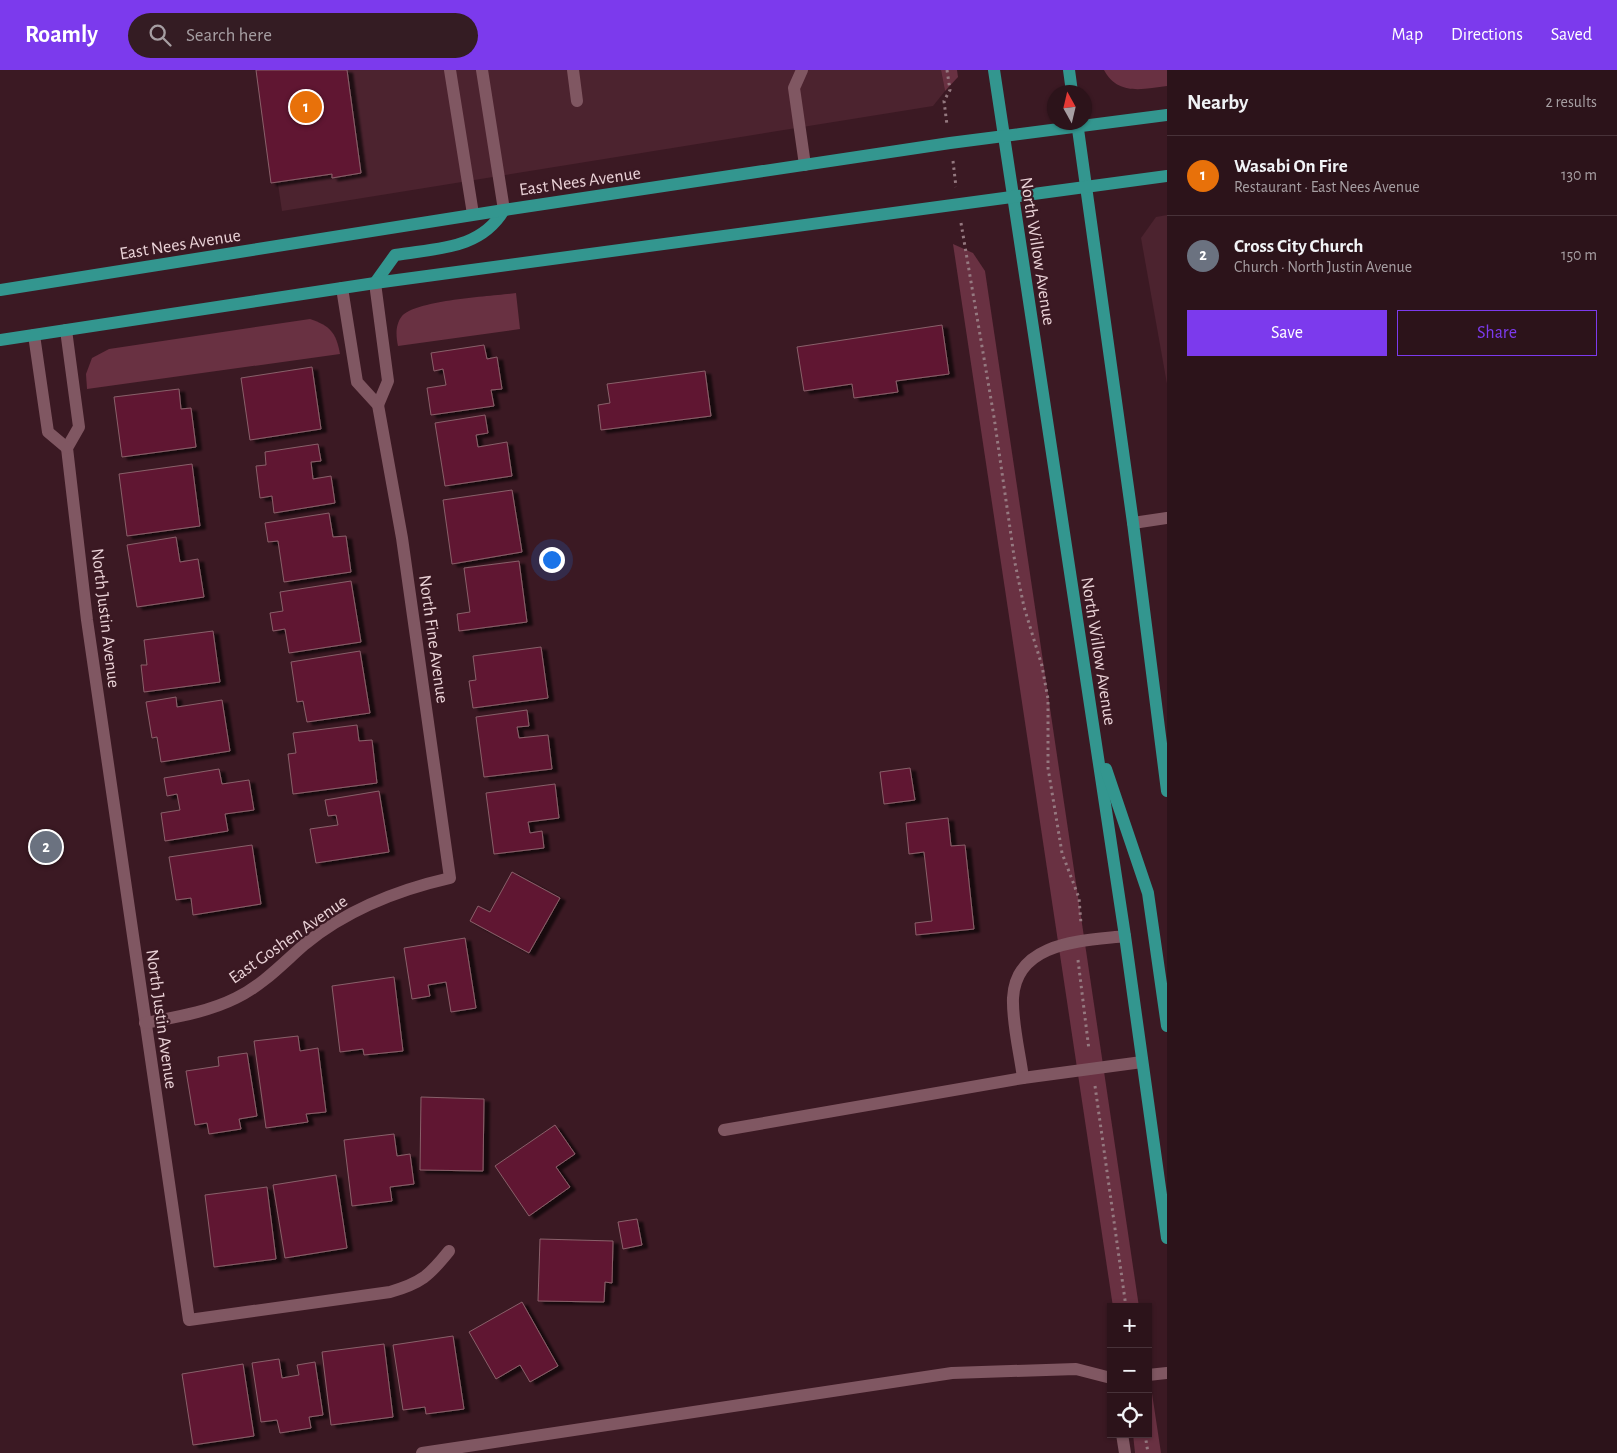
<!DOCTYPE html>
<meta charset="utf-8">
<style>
body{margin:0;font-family:"Alegreya Sans",sans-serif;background:#341c23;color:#f1f3f6}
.controls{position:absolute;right:15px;bottom:15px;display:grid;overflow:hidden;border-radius:0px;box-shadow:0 1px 4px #0004}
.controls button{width:45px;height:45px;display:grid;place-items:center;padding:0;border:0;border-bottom:1px solid #483239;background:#2c131a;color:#f1f3f6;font:25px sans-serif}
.compass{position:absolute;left:1047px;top:15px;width:45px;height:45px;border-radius:50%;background:#2c131a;box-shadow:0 1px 4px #0004;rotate:352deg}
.you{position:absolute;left:551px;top:489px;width:18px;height:18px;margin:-12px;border:4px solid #fff;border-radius:50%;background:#1a73e8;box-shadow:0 0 0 8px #1a73e833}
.badge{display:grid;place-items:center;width:32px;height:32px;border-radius:50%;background:#7c3aed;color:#fff;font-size:16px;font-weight:700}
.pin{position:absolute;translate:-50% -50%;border:2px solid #fff;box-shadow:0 1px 5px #0006}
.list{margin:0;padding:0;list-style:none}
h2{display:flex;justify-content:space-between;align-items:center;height:65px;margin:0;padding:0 20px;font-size:21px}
h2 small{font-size:16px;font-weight:400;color:#a69ea2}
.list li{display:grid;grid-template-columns:32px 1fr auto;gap:15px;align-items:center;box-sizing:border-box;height:80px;padding:0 20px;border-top:1px solid #483239}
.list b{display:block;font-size:19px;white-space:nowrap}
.list p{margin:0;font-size:16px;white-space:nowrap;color:#a69ea2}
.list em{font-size:16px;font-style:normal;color:#a69ea2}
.actions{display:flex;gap:10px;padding:15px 20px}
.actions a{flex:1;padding:11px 0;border:1px solid #7c3aed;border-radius:0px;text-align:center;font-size:18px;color:#7c3aed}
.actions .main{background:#7c3aed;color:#fff}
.icon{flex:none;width:28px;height:28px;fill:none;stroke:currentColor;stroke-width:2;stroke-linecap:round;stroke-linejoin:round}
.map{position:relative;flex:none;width:1167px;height:1383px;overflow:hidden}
header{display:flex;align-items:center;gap:30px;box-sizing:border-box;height:70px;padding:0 25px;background:#7c3aed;color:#fff}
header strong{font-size:24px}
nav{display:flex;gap:28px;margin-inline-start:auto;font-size:18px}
.search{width:350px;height:45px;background:#341c23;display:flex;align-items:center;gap:12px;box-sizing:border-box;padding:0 18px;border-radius:28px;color:#a69ea2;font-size:19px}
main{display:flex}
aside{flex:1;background:#2c131a}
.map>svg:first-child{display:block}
.built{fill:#4c232f}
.green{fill:#693142}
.building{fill:#611732;stroke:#89606a;filter:url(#shadow)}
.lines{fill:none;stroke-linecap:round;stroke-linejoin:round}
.path{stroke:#957980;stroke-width:3;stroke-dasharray:2.5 4;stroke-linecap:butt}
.minor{stroke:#805762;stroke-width:12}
.major{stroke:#33968f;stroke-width:12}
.labels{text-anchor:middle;stroke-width:4.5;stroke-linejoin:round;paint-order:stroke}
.street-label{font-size:18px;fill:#ead2d7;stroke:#3b1923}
</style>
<header>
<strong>Roamly</strong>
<div class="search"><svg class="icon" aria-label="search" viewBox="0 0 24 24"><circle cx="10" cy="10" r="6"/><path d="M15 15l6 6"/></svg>Search here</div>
<nav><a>Map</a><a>Directions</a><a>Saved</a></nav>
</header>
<main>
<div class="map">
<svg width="1167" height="1383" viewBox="0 0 1167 1383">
<defs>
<filter id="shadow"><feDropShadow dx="5.5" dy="3" stdDeviation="1" flood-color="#0009"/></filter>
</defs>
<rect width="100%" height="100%" fill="#3b1923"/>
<g class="built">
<polygon points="261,0 941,0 945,21 933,36 282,141"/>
<polygon points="1167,145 1167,314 1141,168 1156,147"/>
</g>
<g class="green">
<polygon points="941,0 957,0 958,7 945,21"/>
<path d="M1104,0H1167V16C1143,19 1118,26 1104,0Z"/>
<polygon points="953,174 973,183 985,201 1139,1237 1113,1237"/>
<path d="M516,223L520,259L398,276C396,266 395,255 402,246C416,230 492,226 516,223Z"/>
<path d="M310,249C330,256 336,262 340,284L87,319L86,304L92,288L109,279Z"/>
<polygon points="1148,1297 1161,1383 1135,1383 1133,1364 1148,1364"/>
</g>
<g class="building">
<polygon points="256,0 347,0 361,103 332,108 332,104 271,113"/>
<polygon points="942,255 949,304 896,311 898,322 854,328 852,314 804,321 797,277"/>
<polygon points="484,275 487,289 497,287 502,319 491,320 494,336 431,345 427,318 446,315 443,299 434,301 431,283"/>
<polygon points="312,297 321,359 250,370 241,308"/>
<polygon points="705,301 711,346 601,360 598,335 610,333 607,314"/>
<polygon points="179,319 181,339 191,338 196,377 122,387 114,327"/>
<polygon points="485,345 488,363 476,365 478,377 507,372 512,406 445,416 435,353"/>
<polygon points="318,374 321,391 311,392 313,409 331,406 335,433 274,443 272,426 260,428 256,396 266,395 265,382"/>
<polygon points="192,394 200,456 127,466 119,404"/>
<polygon points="512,420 522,482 452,494 443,430"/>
<polygon points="329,443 333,467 346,466 351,502 284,512 278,471 268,472 265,453"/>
<polygon points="176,467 180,492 198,489 204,527 137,537 127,475"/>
<polygon points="519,491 527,552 459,561 457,544 470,542 464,498"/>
<polygon points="351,511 361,572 289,583 285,559 273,561 270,543 283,541 280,522"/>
<polygon points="213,561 220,612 144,622 141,595 147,595 144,570"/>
<polygon points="541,577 548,628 473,638 469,611 476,610 473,586"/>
<polygon points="360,581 370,643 307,652 303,631 297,632 291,592"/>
<polygon points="176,627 177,637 222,630 230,681 161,692 157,667 152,668 146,632"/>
<polygon points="527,640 529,656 517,657 519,668 548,665 552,699 484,707 476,647"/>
<polygon points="357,655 359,671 372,670 377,713 293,724 288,684 296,683 293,663"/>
<polygon points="910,698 915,730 884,734 880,702"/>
<polygon points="219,699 222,714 249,710 254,740 225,744 228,761 165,771 161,743 180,740 177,724 167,726 164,708"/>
<polygon points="555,714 559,748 528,752 530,763 542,761 544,778 494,784 486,723"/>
<polygon points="379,721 389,782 316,793 310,759 338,755 336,745 328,746 325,730"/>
<polygon points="948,748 951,776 965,775 974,859 916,865 915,853 932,851 924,782 909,784 906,753"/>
<polygon points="252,775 261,834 193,845 191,828 176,830 169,787"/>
<polygon points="512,802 560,828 529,883 470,851 478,836 490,842"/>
<polygon points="465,868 476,938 451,942 446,912 428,915 430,926 412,929 404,878"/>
<polygon points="394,907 403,981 364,985 363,979 340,982 332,916"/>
<polygon points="298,966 300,981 318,978 326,1042 306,1044 308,1052 266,1058 254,971"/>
<polygon points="247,983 257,1046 239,1049 241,1059 209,1064 207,1053 195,1055 186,1001 219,996 218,987"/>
<polygon points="421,1027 484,1029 483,1101 420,1100"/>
<polygon points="555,1055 575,1084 556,1097 570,1117 529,1146 495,1096"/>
<polygon points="394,1064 397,1086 410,1084 414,1114 390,1117 392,1131 352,1136 344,1070"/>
<polygon points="336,1105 347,1178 285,1188 273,1115"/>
<polygon points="267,1117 276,1189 214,1197 205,1125"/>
<polygon points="637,1149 642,1175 623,1179 618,1152"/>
<polygon points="540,1169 613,1171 612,1213 605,1212 604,1232 538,1231"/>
<polygon points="522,1232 558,1296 530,1312 520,1295 496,1309 469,1262"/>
<polygon points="453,1266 464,1339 426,1344 425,1337 403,1340 393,1275"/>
<polygon points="384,1274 393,1347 331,1355 322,1282"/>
<polygon points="279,1289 282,1308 299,1305 297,1295 315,1292 323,1345 309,1347 311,1358 280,1363 277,1350 261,1352 252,1293"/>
<polygon points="243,1294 254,1366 193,1375 182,1304"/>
</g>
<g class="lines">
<g class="path">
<polyline points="947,0 950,20 944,31 947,55"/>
<polyline points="953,91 956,117"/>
<polyline points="961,153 994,347 1015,493 1024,537 1042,596 1048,629 1048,698 1062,783 1079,828 1081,854"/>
<polyline points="1078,890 1089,980"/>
<polyline points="1095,1016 1126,1237"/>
<polyline points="1145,1364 1148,1383"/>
</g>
<g class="minor">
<polyline points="450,0 473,144"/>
<polyline points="482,0 504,140"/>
<polyline points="573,0 577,31"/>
<polyline points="802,0 794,18 805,95"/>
<polyline points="375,213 388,311 378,335"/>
<path d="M66,260L79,357L67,378L87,550L189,1250L390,1222C421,1213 429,1206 449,1181"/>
<polyline points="34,265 48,362 67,378"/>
<polyline points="1133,453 1167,448"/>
<path d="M145,953C176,947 208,942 236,928C263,915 283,893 305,874C348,839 397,820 450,808L402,468L378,335L357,312L342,218"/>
<path d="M1023,1008C1020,984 1012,953 1013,928C1016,871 1083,871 1125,866"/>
<polyline points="724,1060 1023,1008 1142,992"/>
<polyline points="1148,1305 1167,1303"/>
<polyline points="1122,1364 1125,1383"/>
<polyline points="422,1383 952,1303 1076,1299 1111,1308"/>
</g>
<g class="major">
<polyline points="994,0 1125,866 1167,1168"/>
<polyline points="1069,0 1072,22"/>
<polyline points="1077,52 1133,453 1167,721"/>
<path d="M375,213L395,185C437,178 480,180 504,140"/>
<polyline points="0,220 504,140 950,73 1167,45"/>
<polyline points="0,270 375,213 1167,106"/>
<polyline points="1106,699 1148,823 1167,956"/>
</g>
</g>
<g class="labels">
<g class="street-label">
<text transform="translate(580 111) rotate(-8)" y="6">East Nees Avenue</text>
<text transform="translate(180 174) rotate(-9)" y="6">East Nees Avenue</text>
<text transform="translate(1038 181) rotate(81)" y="6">North Willow Avenue</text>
<text transform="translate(106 548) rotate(83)" y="6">North Justin Avenue</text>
<text transform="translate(434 569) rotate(82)" y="6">North Fine Avenue</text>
<text transform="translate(1099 581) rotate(81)" y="6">North Willow Avenue</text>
<text transform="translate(288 869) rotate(-35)" y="6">East Goshen Avenue</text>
<text transform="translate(162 949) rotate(82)" y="6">North Justin Avenue</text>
</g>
</g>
</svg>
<div class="controls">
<button>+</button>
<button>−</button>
<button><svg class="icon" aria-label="locate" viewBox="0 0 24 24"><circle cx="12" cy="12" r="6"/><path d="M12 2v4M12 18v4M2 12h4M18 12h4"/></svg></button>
</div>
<svg class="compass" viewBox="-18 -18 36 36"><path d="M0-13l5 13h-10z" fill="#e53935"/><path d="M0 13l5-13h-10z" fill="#a69ea2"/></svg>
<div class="you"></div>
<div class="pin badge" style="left:306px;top:37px;background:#e8710a">1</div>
<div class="pin badge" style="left:46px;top:777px;background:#6b7280">2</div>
</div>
<aside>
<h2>Nearby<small>2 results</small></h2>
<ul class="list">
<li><span class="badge" style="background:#e8710a">1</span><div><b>Wasabi On Fire</b><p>Restaurant · East Nees Avenue</p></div><em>130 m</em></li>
<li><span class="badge" style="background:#6b7280">2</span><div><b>Cross City Church</b><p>Church · North Justin Avenue</p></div><em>150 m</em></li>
</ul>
<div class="actions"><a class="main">Save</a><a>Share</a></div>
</aside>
</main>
